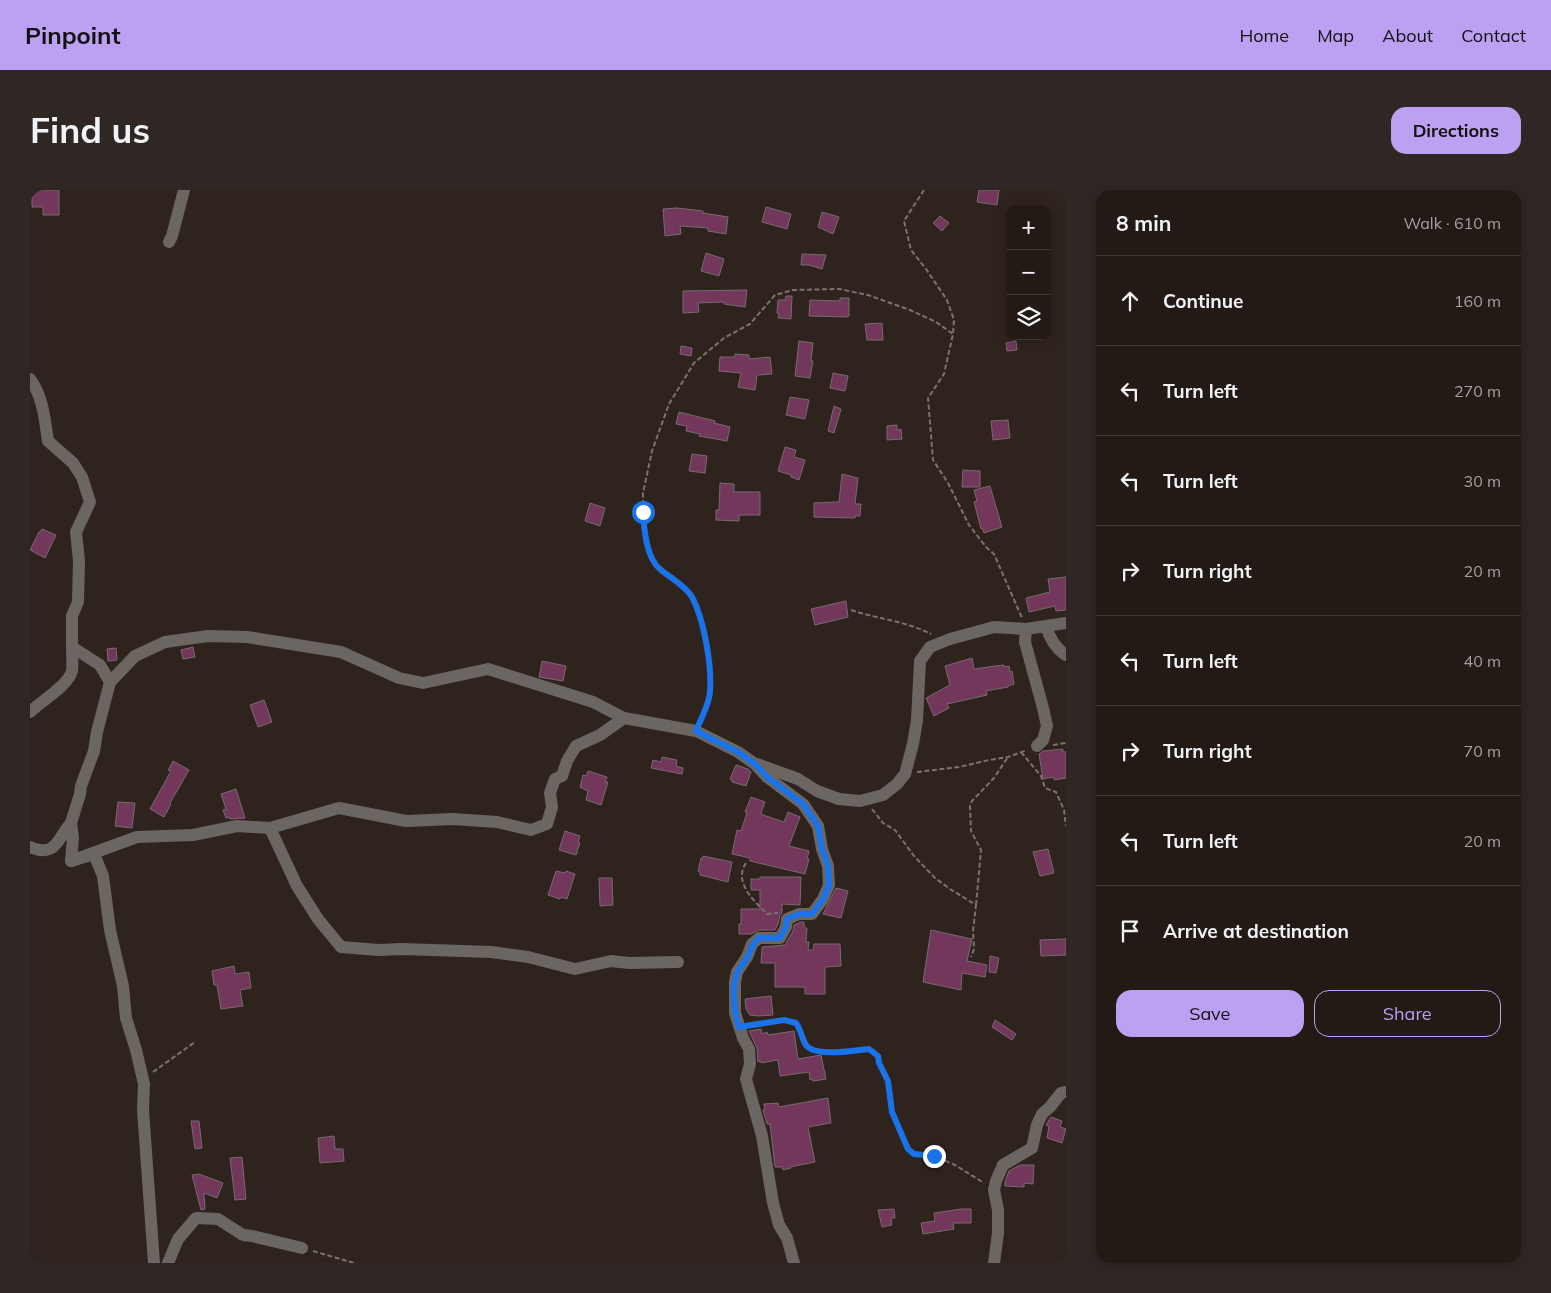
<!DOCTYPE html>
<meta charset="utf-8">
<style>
body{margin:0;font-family:Mulish,sans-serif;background:#2f2723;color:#f1f3f6}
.controls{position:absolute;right:15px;top:15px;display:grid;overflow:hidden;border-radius:10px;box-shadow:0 2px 12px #0003}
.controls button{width:45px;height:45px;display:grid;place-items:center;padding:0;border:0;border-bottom:1px solid #403835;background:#231a16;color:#f1f3f6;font:25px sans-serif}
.stop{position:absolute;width:15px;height:15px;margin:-11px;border:4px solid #1a73e8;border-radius:50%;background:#fff}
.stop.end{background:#1a73e8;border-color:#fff;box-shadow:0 1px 5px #0008}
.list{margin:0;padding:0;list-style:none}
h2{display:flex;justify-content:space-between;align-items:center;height:65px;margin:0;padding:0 20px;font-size:21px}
h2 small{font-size:16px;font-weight:400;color:#a3a1a1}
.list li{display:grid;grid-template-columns:32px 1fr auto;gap:15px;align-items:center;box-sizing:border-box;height:90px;padding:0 20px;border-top:1px solid #403835}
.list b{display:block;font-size:19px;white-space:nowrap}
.list em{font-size:16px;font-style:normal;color:#a3a1a1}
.actions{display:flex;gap:10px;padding:15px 20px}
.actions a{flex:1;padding:11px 0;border:1px solid #bca0f2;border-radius:15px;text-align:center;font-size:18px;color:#bca0f2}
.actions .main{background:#bca0f2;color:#111}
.icon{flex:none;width:28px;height:28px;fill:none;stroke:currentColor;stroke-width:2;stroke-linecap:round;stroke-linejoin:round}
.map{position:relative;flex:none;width:1036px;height:1073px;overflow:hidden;border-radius:15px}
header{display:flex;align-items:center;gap:30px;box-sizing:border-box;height:70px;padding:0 25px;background:#bca0f2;color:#111}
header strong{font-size:24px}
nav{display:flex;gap:28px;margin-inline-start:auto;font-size:18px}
.intro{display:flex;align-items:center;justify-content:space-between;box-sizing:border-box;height:120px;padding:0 30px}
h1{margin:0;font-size:35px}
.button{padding:12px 22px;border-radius:15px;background:#bca0f2;color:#111;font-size:18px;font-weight:700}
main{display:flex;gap:30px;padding:0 30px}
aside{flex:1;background:#231a16;border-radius:15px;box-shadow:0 2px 12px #0003}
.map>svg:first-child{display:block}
.building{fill:#73375c;stroke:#776a71}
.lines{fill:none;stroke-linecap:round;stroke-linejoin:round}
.path{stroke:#7d726e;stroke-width:2;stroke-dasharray:5 2.5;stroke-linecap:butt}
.minor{stroke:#6b6662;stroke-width:12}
.route{stroke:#1a73e8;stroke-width:6}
</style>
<header>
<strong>Pinpoint</strong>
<nav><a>Home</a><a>Map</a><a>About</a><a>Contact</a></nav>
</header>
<div class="intro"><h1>Find us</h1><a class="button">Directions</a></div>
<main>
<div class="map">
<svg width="1036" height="1073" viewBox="0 0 1036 1073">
<rect width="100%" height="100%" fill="#2f231e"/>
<g class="building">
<polygon points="2,0 29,0 29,25 13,25 13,17 2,17"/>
<polygon points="949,0 969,0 967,15 947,12"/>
<polygon points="736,17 761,24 757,39 732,32"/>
<polygon points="647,18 673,21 673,23 698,27 696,44 678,41 678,38 650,36 651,44 635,46 633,19"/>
<polygon points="792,22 809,27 803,44 788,37"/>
<polygon points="910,26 919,33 912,41 903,33"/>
<polygon points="676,63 694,69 689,86 671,81"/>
<polygon points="772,64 796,65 792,79 779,75 771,75"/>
<polygon points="717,100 715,117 694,114 694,112 668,113 669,122 653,123 653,101"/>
<polygon points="756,106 762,106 761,129 748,128 749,123 747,123 748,110 755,110"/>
<polygon points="810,108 819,108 819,126 816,127 779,126 780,110 810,111"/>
<polygon points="852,133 853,150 837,150 835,134"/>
<polygon points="769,151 783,153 781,171 783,171 780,188 765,186"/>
<polygon points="986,151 987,160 977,161 976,153"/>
<polygon points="651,156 662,158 661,166 650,164"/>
<polygon points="705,164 719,165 719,169 740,167 742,184 727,185 725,200 708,197 711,183 689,181 690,167 705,167"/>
<polygon points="803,183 818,186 815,201 800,198"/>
<polygon points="760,207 779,210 775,229 756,225"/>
<polygon points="804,216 811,219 804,243 798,241"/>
<polygon points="649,222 685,231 684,233 700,237 697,251 669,246 670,244 656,241 657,236 646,234"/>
<polygon points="978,230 980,248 963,250 961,231"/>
<polygon points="867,235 867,240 871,239 872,249 857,250 857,236"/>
<polygon points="755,257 766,260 764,267 775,270 769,290 761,287 761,285 748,281"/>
<polygon points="662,264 677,266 675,283 659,281"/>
<polygon points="933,280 950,281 950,297 932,297"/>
<polygon points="812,284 828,288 825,314 831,314 830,326 825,326 825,328 784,327 784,313 809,312"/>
<polygon points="690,293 704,294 704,302 730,302 730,325 709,325 709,331 686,330 686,320 689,320"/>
<polygon points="960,296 972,337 954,343 952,338 951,339 944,312 947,311 944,300"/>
<polygon points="560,313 575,318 570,336 555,331"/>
<polygon points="12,339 26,345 15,368 0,360 9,342 10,342"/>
<polygon points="1036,387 1036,420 1026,421 1025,416 999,422 996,408 1020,402 1018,389"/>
<polygon points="816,411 818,427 785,435 781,419"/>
<polygon points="163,457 165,467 153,469 151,460"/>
<polygon points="86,458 87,470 78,471 77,459"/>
<polygon points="942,468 944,479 965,476 974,475 974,477 979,476 980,482 982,481 984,494 978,496 978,497 956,501 957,505 917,514 919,518 904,526 896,508 920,495 915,476"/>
<polygon points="512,471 536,476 533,491 509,487"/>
<polygon points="234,510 242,532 228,537 220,515"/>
<polygon points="1033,559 1033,562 1036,562 1036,588 1024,590 1024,587 1013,589 1009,564 1013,561"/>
<polygon points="632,567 647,570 646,576 653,578 652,584 621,578 623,570 631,572"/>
<polygon points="143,571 159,580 140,613 141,614 134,627 120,619 141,581 138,580"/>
<polygon points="706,575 718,579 721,582 716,596 702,592 702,590 700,589"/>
<polygon points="558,581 577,587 575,592 578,592 571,615 556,610 558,601 550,597 553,585 556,586"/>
<polygon points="206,599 215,628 200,629 199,627 196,628 193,620 196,619 191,604"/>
<polygon points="721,607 735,612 731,623 733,625 754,632 758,622 770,627 759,656 779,661 777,669 779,669 775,684 720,671 720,668 702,664 707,640 711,641 717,623 715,622"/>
<polygon points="88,612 105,613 102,638 85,636"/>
<polygon points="535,641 550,646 548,652 550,653 546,665 529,660"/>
<polygon points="1018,659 1024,683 1010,686 1003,662"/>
<polygon points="673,666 702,672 698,692 670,685 670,682 668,681 671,668 673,668"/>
<polygon points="526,681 535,683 536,681 545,684 537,709 531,707 530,709 518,705"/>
<polygon points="730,687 771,687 770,715 752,714 752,723 750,725 748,734 745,740 729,740 721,744 709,744 709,734 711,734 711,719 730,719 730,700 721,700 721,689 730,689"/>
<polygon points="569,688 582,688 583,715 570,716"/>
<polygon points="806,698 818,701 811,728 793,724"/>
<polygon points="771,732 774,732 774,738 777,738 776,752 779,752 778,760 783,760 784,754 810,754 811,776 795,777 795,804 775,804 775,797 745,797 745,773 731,773 732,757 755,755 763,741 764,735"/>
<polygon points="901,740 942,749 937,771 957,775 955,787 932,783 931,800 893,792"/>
<polygon points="1036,749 1036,765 1011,766 1010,750"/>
<polygon points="960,766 969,768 966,783 959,782"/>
<polygon points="204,776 205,784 219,782 221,798 210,800 213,816 191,819 187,795 184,795 182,781"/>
<polygon points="741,806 743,825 728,826 720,825 716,819 715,809"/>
<polygon points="965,830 986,844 982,850 962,837"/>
<polygon points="731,839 732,844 737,842 738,845 764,841 768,869 791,865 796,889 783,891 782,889 780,890 779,882 750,886 748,870 731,873 731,871 728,872 727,858 719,841"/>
<polygon points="798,908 801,933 778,937 785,972 760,977 761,978 753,980 752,977 745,977 740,934 737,934 733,920 735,920 734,914 748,913 749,917"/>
<polygon points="1021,927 1032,931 1030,937 1036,939 1032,953 1017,948 1019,936 1016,935"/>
<polygon points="161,931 169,931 172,958 165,959"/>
<polygon points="304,946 305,959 313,959 314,971 290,973 288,948"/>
<polygon points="212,967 216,1009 205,1010 200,968"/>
<polygon points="990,975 1004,975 1003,994 994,993 994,997 975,996 975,992 979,981"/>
<polygon points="169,984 193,993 187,1008 174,1003 175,1019 171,1020 162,985"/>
<polygon points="864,1019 865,1028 861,1028 862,1035 852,1037 848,1020"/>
<polygon points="931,1019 941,1019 941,1033 923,1033 924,1039 893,1044 891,1033 905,1031 904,1023"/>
</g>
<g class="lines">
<g class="path">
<polyline points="894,0 874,31 881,60 896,79 917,110 924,130 923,144 914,184 898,208 903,270 918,293 939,335 956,357 964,364 992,428"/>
<path d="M821,420C847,429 876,431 901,444"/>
<polyline points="670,532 681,502 678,456 661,406 645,390 628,378 620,361 614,342 613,321 613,303 622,261 639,214 664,173 694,148 720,134 745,105 763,100 809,99 838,105 880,120 906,132 923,144"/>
<polyline points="1023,555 1036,553"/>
<polyline points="991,562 1011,586 1015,598 1026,602 1034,620 1036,636"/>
<polyline points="887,582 929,577 959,570 978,567 997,560"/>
<polyline points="842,619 853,633 865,640 884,666 905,688 920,699 946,715 943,741 944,759 941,767"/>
<path d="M716,673C703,692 724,711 737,724L748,723"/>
<polyline points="946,715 951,660 941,641 940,616 942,611 964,588 978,567"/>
<path d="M721,834L754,830L766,833C771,840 772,849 776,855C786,868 825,860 839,859L848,866L849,873L858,891L862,922L877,959L885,964L904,966L925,975L954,993"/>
<polyline points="123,882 165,852"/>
<polyline points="283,1061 324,1073"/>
</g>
<g class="minor">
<polyline points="139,52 142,46 154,0"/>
<path d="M0,189C13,206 15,231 18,251L43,273L52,287L60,312L46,342L49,371L48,412L42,426V457L70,475L80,492L67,542L64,561L51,596L50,604L41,633L43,648L41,671L64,664L73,686L80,740L93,796L96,828L106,860L114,894L113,920L124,1073"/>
<path d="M1016,436C1019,447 1026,459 1036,465"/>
<polyline points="996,439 995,452 1013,518 1017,536 1013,550 1007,556"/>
<polyline points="80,492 105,466 135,452 178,446 217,447 311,462 369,488 393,493 458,479 563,512 594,528"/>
<path d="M0,522C11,511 38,496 42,481C43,474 42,464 42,457"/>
<polyline points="727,574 768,589 787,601 809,609 830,611 853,605 867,594 875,584 883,554 887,530 890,471 900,457 920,449 964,437 996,439 1036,433"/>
<polyline points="240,638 267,696 288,729 311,757 348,760 372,759 461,762 498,767 545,779 581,771 599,773 648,772"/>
<path d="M0,657C26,668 27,649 41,633"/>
<polyline points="41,671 107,647 163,645 207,636 240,638 309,618 376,631 423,629 467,632 501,640 517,634 522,617 520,603 525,589 532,586 537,571 546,556 570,545 594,528 666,541 708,562 725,574 737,587 773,614 788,636 792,659 798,676 799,695 793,709 782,724 769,724 757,729 756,737 750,748 729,748 722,754 717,767 707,782 705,792 705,823 713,848 719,859 720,874 716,889 732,946 743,1013 749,1035 757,1048 764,1073"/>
<polyline points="138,1073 148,1049 166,1028 188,1029 213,1045 222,1046 272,1058"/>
<polyline points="964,1073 968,1043 968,1020 964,1000 966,991 973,975 1002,958 1007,935 1012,924 1020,917 1031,903 1036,902"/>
</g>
</g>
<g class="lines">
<path class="route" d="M613,322C614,338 616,368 630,379C640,388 655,395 662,407C674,429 682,476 680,501C680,512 671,529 666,541L708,562L725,574L737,587L773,614L788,636L792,659L798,676L799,695L793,709L782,724H769L757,729L756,737L750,748H729C722,754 721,760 717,768C714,773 710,777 708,781C701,796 704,822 709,837L754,830L766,833C771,840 772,849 776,855C786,868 824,860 839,859L848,866L849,873L858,891L862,922L878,959L884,964L904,966"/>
</g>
</svg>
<div class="controls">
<button>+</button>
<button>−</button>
<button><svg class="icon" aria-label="layers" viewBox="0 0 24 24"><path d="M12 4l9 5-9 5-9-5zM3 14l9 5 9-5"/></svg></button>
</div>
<div class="stop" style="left:613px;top:322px"></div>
<div class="stop end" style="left:904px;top:966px"></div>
</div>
<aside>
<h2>8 min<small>Walk · 610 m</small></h2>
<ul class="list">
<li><svg class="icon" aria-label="ahead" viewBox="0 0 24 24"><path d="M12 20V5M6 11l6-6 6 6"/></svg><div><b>Continue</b></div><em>160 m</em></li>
<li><svg class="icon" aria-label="left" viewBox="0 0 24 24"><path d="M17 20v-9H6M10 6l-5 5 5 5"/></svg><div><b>Turn left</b></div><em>270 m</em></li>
<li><svg class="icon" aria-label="left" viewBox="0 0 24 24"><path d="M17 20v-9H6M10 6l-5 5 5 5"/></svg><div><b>Turn left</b></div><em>30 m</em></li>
<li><svg class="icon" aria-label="right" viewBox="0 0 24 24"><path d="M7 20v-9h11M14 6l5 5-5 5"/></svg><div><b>Turn right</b></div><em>20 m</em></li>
<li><svg class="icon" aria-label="left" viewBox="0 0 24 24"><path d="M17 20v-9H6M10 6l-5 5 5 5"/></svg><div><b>Turn left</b></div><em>40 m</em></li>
<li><svg class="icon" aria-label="right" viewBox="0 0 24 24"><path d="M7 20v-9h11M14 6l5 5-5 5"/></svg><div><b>Turn right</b></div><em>70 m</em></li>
<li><svg class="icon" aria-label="left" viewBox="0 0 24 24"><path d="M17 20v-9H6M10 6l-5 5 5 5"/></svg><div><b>Turn left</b></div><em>20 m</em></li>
<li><svg class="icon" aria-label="arrive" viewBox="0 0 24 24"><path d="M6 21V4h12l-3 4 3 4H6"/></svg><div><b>Arrive at destination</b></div></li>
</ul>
<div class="actions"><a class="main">Save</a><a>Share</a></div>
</aside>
</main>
